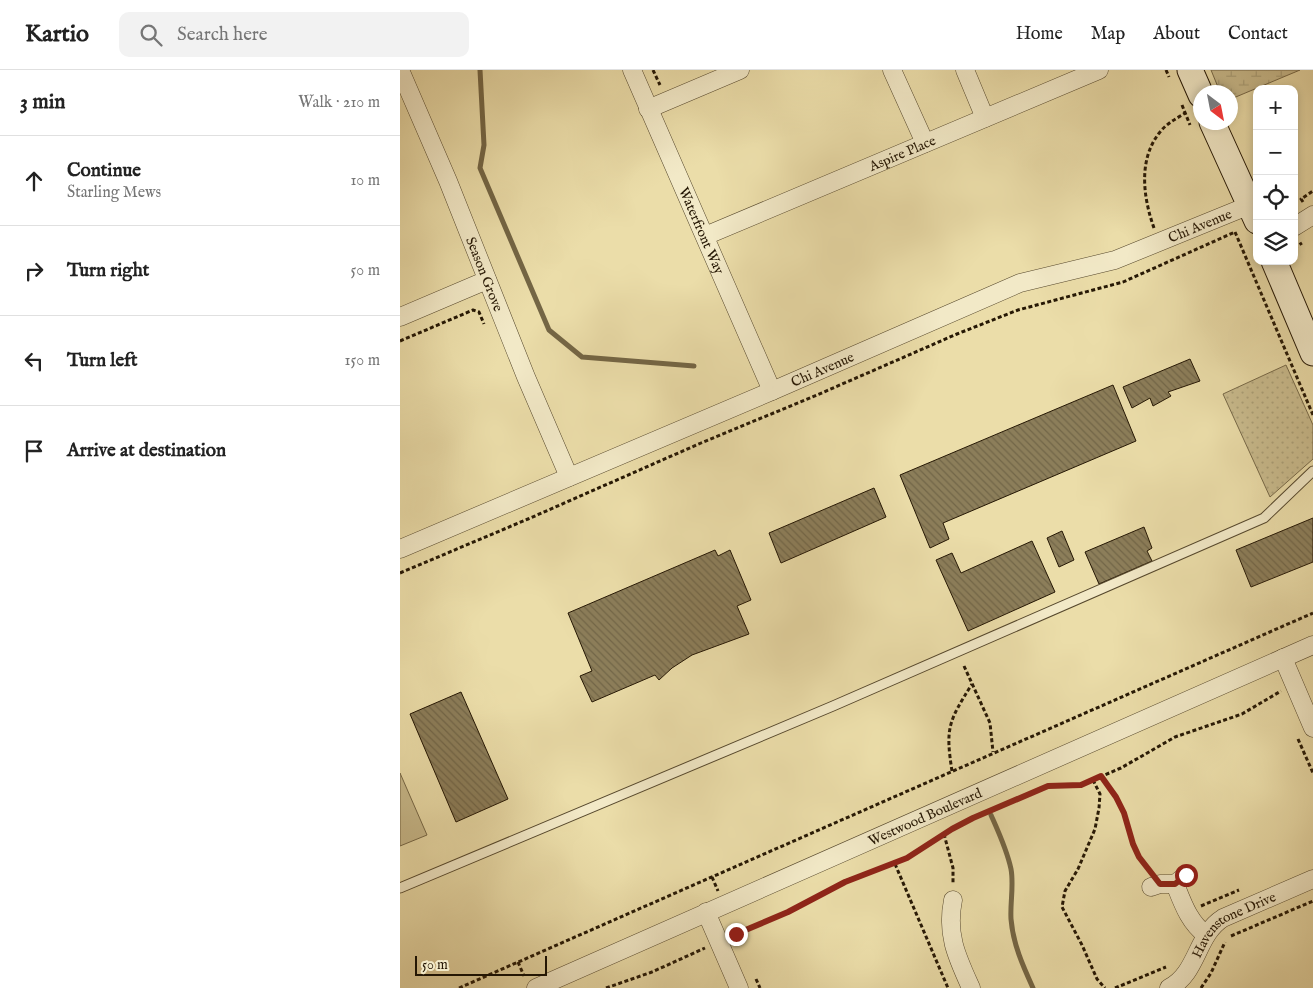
<!DOCTYPE html>
<meta charset="utf-8">
<style>
body{margin:0;font-family:"IM FELL English",serif;background:#f2f2f2;color:#222}
.controls{position:absolute;right:15px;top:15px;display:grid;overflow:hidden;border-radius:10px;box-shadow:0 2px 8px #0003}
.controls button{width:45px;height:45px;display:grid;place-items:center;padding:0;border:0;border-bottom:1px solid #e0e0e0;background:#fff;color:#222;font:25px sans-serif}
.compass{position:absolute;left:793px;top:15px;width:45px;height:45px;border-radius:50%;background:#fff;box-shadow:0 2px 8px #0003;rotate:148deg}
.scale{position:absolute;left:15px;bottom:12px;width:132px;box-sizing:border-box;padding-left:5px;border:2px solid #251704;border-top:0;font-size:14px;line-height:18px;white-space:nowrap;color:#251704;-webkit-text-stroke:4px #f2e9c7;paint-order:stroke}
.stop{position:absolute;width:15px;height:15px;margin:-11px;border:4px solid #8f2418;border-radius:50%;background:#fff}
.stop.end{background:#8f2418;border-color:#fff;box-shadow:0 1px 5px #0008}
.list{margin:0;padding:0;list-style:none}
h2{display:flex;justify-content:space-between;align-items:center;height:65px;margin:0;padding:0 20px;font-size:21px}
h2 small{font-size:16px;font-weight:400;color:#767676}
.list li{display:grid;grid-template-columns:32px 1fr auto;gap:15px;align-items:center;box-sizing:border-box;height:90px;padding:0 20px;border-top:1px solid #e0e0e0}
.list b{display:block;font-size:19px;white-space:nowrap}
.list p{margin:0;font-size:16px;white-space:nowrap;color:#767676}
.list em{font-size:16px;font-style:normal;color:#767676}
.icon{flex:none;width:28px;height:28px;fill:none;stroke:currentColor;stroke-width:2;stroke-linecap:round;stroke-linejoin:round}
.map{position:relative;flex:none;width:913px;height:918px;overflow:hidden}
header{display:flex;align-items:center;gap:30px;box-sizing:border-box;height:70px;padding:0 25px;background:#fff;border-bottom:1px solid #e0e0e0}
header strong{font-size:24px}
nav{display:flex;gap:28px;margin-inline-start:auto;font-size:18px}
.search{width:350px;height:45px;background:#f2f2f2;display:flex;align-items:center;gap:12px;box-sizing:border-box;padding:0 18px;border-radius:10px;color:#767676;font-size:19px}
main{display:flex}
aside{flex:1;background:#fff}
.map>svg:first-child{display:block}
.grass{fill:url(#grass-dots);stroke:#776948}
.wetland{fill:url(#wetland-marsh);stroke:#776948}
.pitch{fill:#c9bb8d;stroke:#776948}
.lines{fill:none;stroke-linecap:round;stroke-linejoin:round}
.stream{stroke:#746645;stroke-width:5}
.building{fill:url(#building-back-hatch);stroke:#251704}
.lane-casing{stroke:#56482d;stroke-width:11}
.street-casing{stroke:#56482d;stroke-width:19}
.secondary-casing{stroke:#251704;stroke-width:27}
.path{stroke:#251704;stroke-width:3;stroke-dasharray:4 2.5;stroke-linecap:butt}
.lane{stroke:#f2e9c7;stroke-width:9}
.street{stroke:#f2e9c7;stroke-width:18}
.secondary{stroke:#f2e9c7;stroke-width:25}
.route{stroke:#8f2418;stroke-width:6}
.labels{text-anchor:middle;stroke-width:4;stroke-linejoin:round;paint-order:stroke}
.street-label{font-size:14px;fill:#251704;stroke:#f2e9c7}
</style>
<header>
<strong>Kartio</strong>
<div class="search"><svg class="icon" aria-label="search" viewBox="0 0 24 24"><circle cx="10" cy="10" r="6"/><path d="M15 15l6 6"/></svg>Search here</div>
<nav><a>Home</a><a>Map</a><a>About</a><a>Contact</a></nav>
</header>
<main>
<aside>
<h2>3 min<small>Walk · 210 m</small></h2>
<ul class="list">
<li><svg class="icon" aria-label="ahead" viewBox="0 0 24 24"><path d="M12 20V5M6 11l6-6 6 6"/></svg><div><b>Continue</b><p>Starling Mews</p></div><em>10 m</em></li>
<li><svg class="icon" aria-label="right" viewBox="0 0 24 24"><path d="M7 20v-9h11M14 6l5 5-5 5"/></svg><div><b>Turn right</b></div><em>50 m</em></li>
<li><svg class="icon" aria-label="left" viewBox="0 0 24 24"><path d="M17 20v-9H6M10 6l-5 5 5 5"/></svg><div><b>Turn left</b></div><em>150 m</em></li>
<li><svg class="icon" aria-label="arrive" viewBox="0 0 24 24"><path d="M6 21V4h12l-3 4 3 4H6"/></svg><div><b>Arrive at destination</b></div></li>
</ul>
</aside>
<div class="map">
<svg width="913" height="918" viewBox="0 0 913 918">
<defs>
<pattern id="grass-dots" width="8" height="8" patternUnits="userSpaceOnUse" patternTransform="scale(1.25)"><rect width="8" height="8" fill="#c9bb8d"/><path d="M2 2h.1M6 6h.1" fill="none" stroke="#aca078" stroke-width="1.8" stroke-linecap="round"/></pattern>
<pattern id="wetland-marsh" width="20" height="14" patternUnits="userSpaceOnUse" patternTransform="scale(1.25)"><rect width="20" height="14" fill="#c9bb8d"/><path d="M1 5h8M5 5V1M11 12h8M15 12V8" fill="none" stroke="#aca078"/></pattern>
<pattern id="building-back-hatch" width="6" height="6" patternUnits="userSpaceOnUse" patternTransform="scale(1.25)"><rect width="6" height="6" fill="#8c7e5a"/><path d="M-1 5l2 2M0 0l6 6M5-1l2 2" fill="none" stroke="#726648"/></pattern>
</defs>
<rect width="100%" height="100%" fill="#ebdda9"/>
<filter id="stains"><feTurbulence type="fractalNoise" baseFrequency=".004" numOctaves="4"/><feColorMatrix values="0 0 0 0 .2 0 0 0 0 .09 0 0 0 0 .02 0 0 0 .5 -.17"/></filter>
<radialGradient id="worn" r=".72"><stop offset=".6" stop-color="#630" stop-opacity="0"/><stop offset="1" stop-color="#630" stop-opacity=".3"/></radialGradient>
<polygon class="grass" points="886,295 913,355 913,389 870,427 823,324"/>
<polygon class="wetland" points="811,0 900,0 831,29 831,22 820,22"/>
<polygon class="pitch" points="0,703 27,765 0,776"/>
<g class="lines">
<g class="stream">
<polyline points="80,0 84,75 80,98 149,260 182,287 294,296"/>
<path d="M591,745C599,763 607,780 611,799C614,815 610,833 611,849C613,874 623,896 633,918"/>
</g>
</g>
<g class="building">
<polygon points="790,289 800,311 768,322 771,326 753,336 750,328 732,338 723,317"/>
<polygon points="713,315 736,371 543,453 549,469 530,478 500,405"/>
<polygon points="474,418 486,447 381,493 369,463"/>
<polygon points="913,448 913,492 851,517 836,480"/>
<polygon points="744,457 752,478 747,481 752,491 699,514 685,482"/>
<polygon points="662,461 674,490 659,497 647,468"/>
<polygon points="632,471 655,522 568,561 536,490 552,483 561,503"/>
<polygon points="315,480 318,486 330,480 351,530 337,536 349,564 292,585 272,598 259,610 255,605 192,632 180,606 192,601 168,543"/>
<polygon points="61,622 108,729 56,752 10,644"/>
</g>
<g class="lines">
<g class="lane-casing">
<polyline id="lane" points="0,818 433,636 864,448 913,401"/>
</g>
<g class="street-casing">
<g id="street">
<path id="s1" d="M0,0L48,111L126,307L169,407"/>
<path id="s2" d="M232,0L372,321"/>
<polyline points="492,0 525,73"/>
<polyline points="565,0 585,48"/>
<polyline points="248,39 340,0"/>
<polyline points="894,157 913,145"/>
<path id="s3" d="M305,166L699,0"/>
<polyline points="0,247 87,210"/>
<path id="s4" d="M0,479L372,321L620,213L715,190L850,135"/>
<polyline points="883,588 913,658"/>
<path d="M775,814C783,834 789,852 806,865"/>
<polyline points="751,817 760,814 775,814 786,805"/>
<path d="M553,830C546,865 557,887 571,918"/>
<polyline points="306,842 339,918"/>
<path id="s5" d="M136,918L913,575"/>
<path id="s6" d="M769,918C798,903 796,865 823,848L913,809"/>
</g>
</g>
<g class="secondary-casing">
<g id="secondary">
<polyline points="790,0 801,25"/>
<polyline points="812,52 857,151"/>
<polyline points="874,191 913,283"/>
</g>
</g>
<g class="path">
<polyline points="253,0 260,15"/>
<polyline points="766,0 769,7"/>
<polyline points="782,35 790,55"/>
<polyline points="903,132 901,129 913,121"/>
<path d="M754,158C743,127 738,89 760,62C767,53 776,49 785,43"/>
<polyline points="835,162 913,345"/>
<polyline points="894,178 902,173"/>
<polyline points="0,271 73,240 79,242 84,254"/>
<polyline points="0,503 128,449 301,373 417,325 557,264 618,240 723,212 835,162"/>
<polyline points="564,596 590,653 593,682"/>
<polyline points="898,669 913,703"/>
<path d="M552,701C545,657 549,651 572,614"/>
<polyline points="701,706 716,727 724,743 733,774 739,787 749,801"/>
<polyline points="693,710 700,724 699,738 695,759 678,799 665,821 662,837 682,875 697,909 705,918"/>
<polyline points="544,764 553,798 553,814"/>
<polyline points="495,794 548,918"/>
<polyline points="312,807 318,821"/>
<polyline points="801,836 839,820"/>
<polyline points="333,866 388,842 445,811 507,788 552,759 573,748 648,716 681,715 721,698 775,667 842,644 881,621"/>
<polyline points="831,866 913,831"/>
<polyline points="118,892 124,906"/>
<polyline points="356,909 360,918"/>
<polyline points="59,918 913,543"/>
<polyline points="206,918 252,902 305,878"/>
<polyline points="715,918 766,897"/>
<polyline points="801,918 811,903 825,872"/>
</g>
<use href="#lane" class="lane"/>
<use href="#street" class="street"/>
<use href="#secondary" class="secondary"/>
</g>
<g class="lines">
<polyline class="route" points="336,864 388,842 445,812 507,788 552,759 573,748 648,716 681,715 701,706 716,727 724,743 733,774 739,787 760,814 775,814 786,805"/>
</g>
<g class="labels">
<g class="street-label">
<text dy="5" stroke="none"><textPath href="#s3" startOffset="214">Aspire Place</textPath></text>
<text dy="5" stroke="none"><textPath href="#s4" startOffset="864">Chi Avenue</textPath></text>
<text dy="5" stroke="none"><textPath href="#s2" startOffset="175">Waterfront Way</textPath></text>
<text dy="5" stroke="none"><textPath href="#s1" startOffset="221">Season Grove</textPath></text>
<text dy="5" stroke="none"><textPath href="#s4" startOffset="459">Chi Avenue</textPath></text>
<text dy="5" stroke="none"><textPath href="#s5" startOffset="425">Westwood Boulevard</textPath></text>
<text dy="5" stroke="none"><textPath href="#s6" startOffset="94">Havenstone Drive</textPath></text>
</g>
</g>
<rect width="100%" height="100%" filter="url(#stains)"/>
<rect width="100%" height="100%" fill="url(#worn)"/>
</svg>
<div class="controls">
<button>+</button>
<button>−</button>
<button><svg class="icon" aria-label="locate" viewBox="0 0 24 24"><circle cx="12" cy="12" r="6"/><path d="M12 2v4M12 18v4M2 12h4M18 12h4"/></svg></button>
<button><svg class="icon" aria-label="layers" viewBox="0 0 24 24"><path d="M12 4l9 5-9 5-9-5zM3 14l9 5 9-5"/></svg></button>
</div>
<svg class="compass" viewBox="-18 -18 36 36"><path d="M0-13l5 13h-10z" fill="#e53935"/><path d="M0 13l5-13h-10z" fill="#767676"/></svg>
<div class="scale">50 m</div>
<div class="stop" style="left:786px;top:805px"></div>
<div class="stop end" style="left:336px;top:864px"></div>
</div>
</main>
